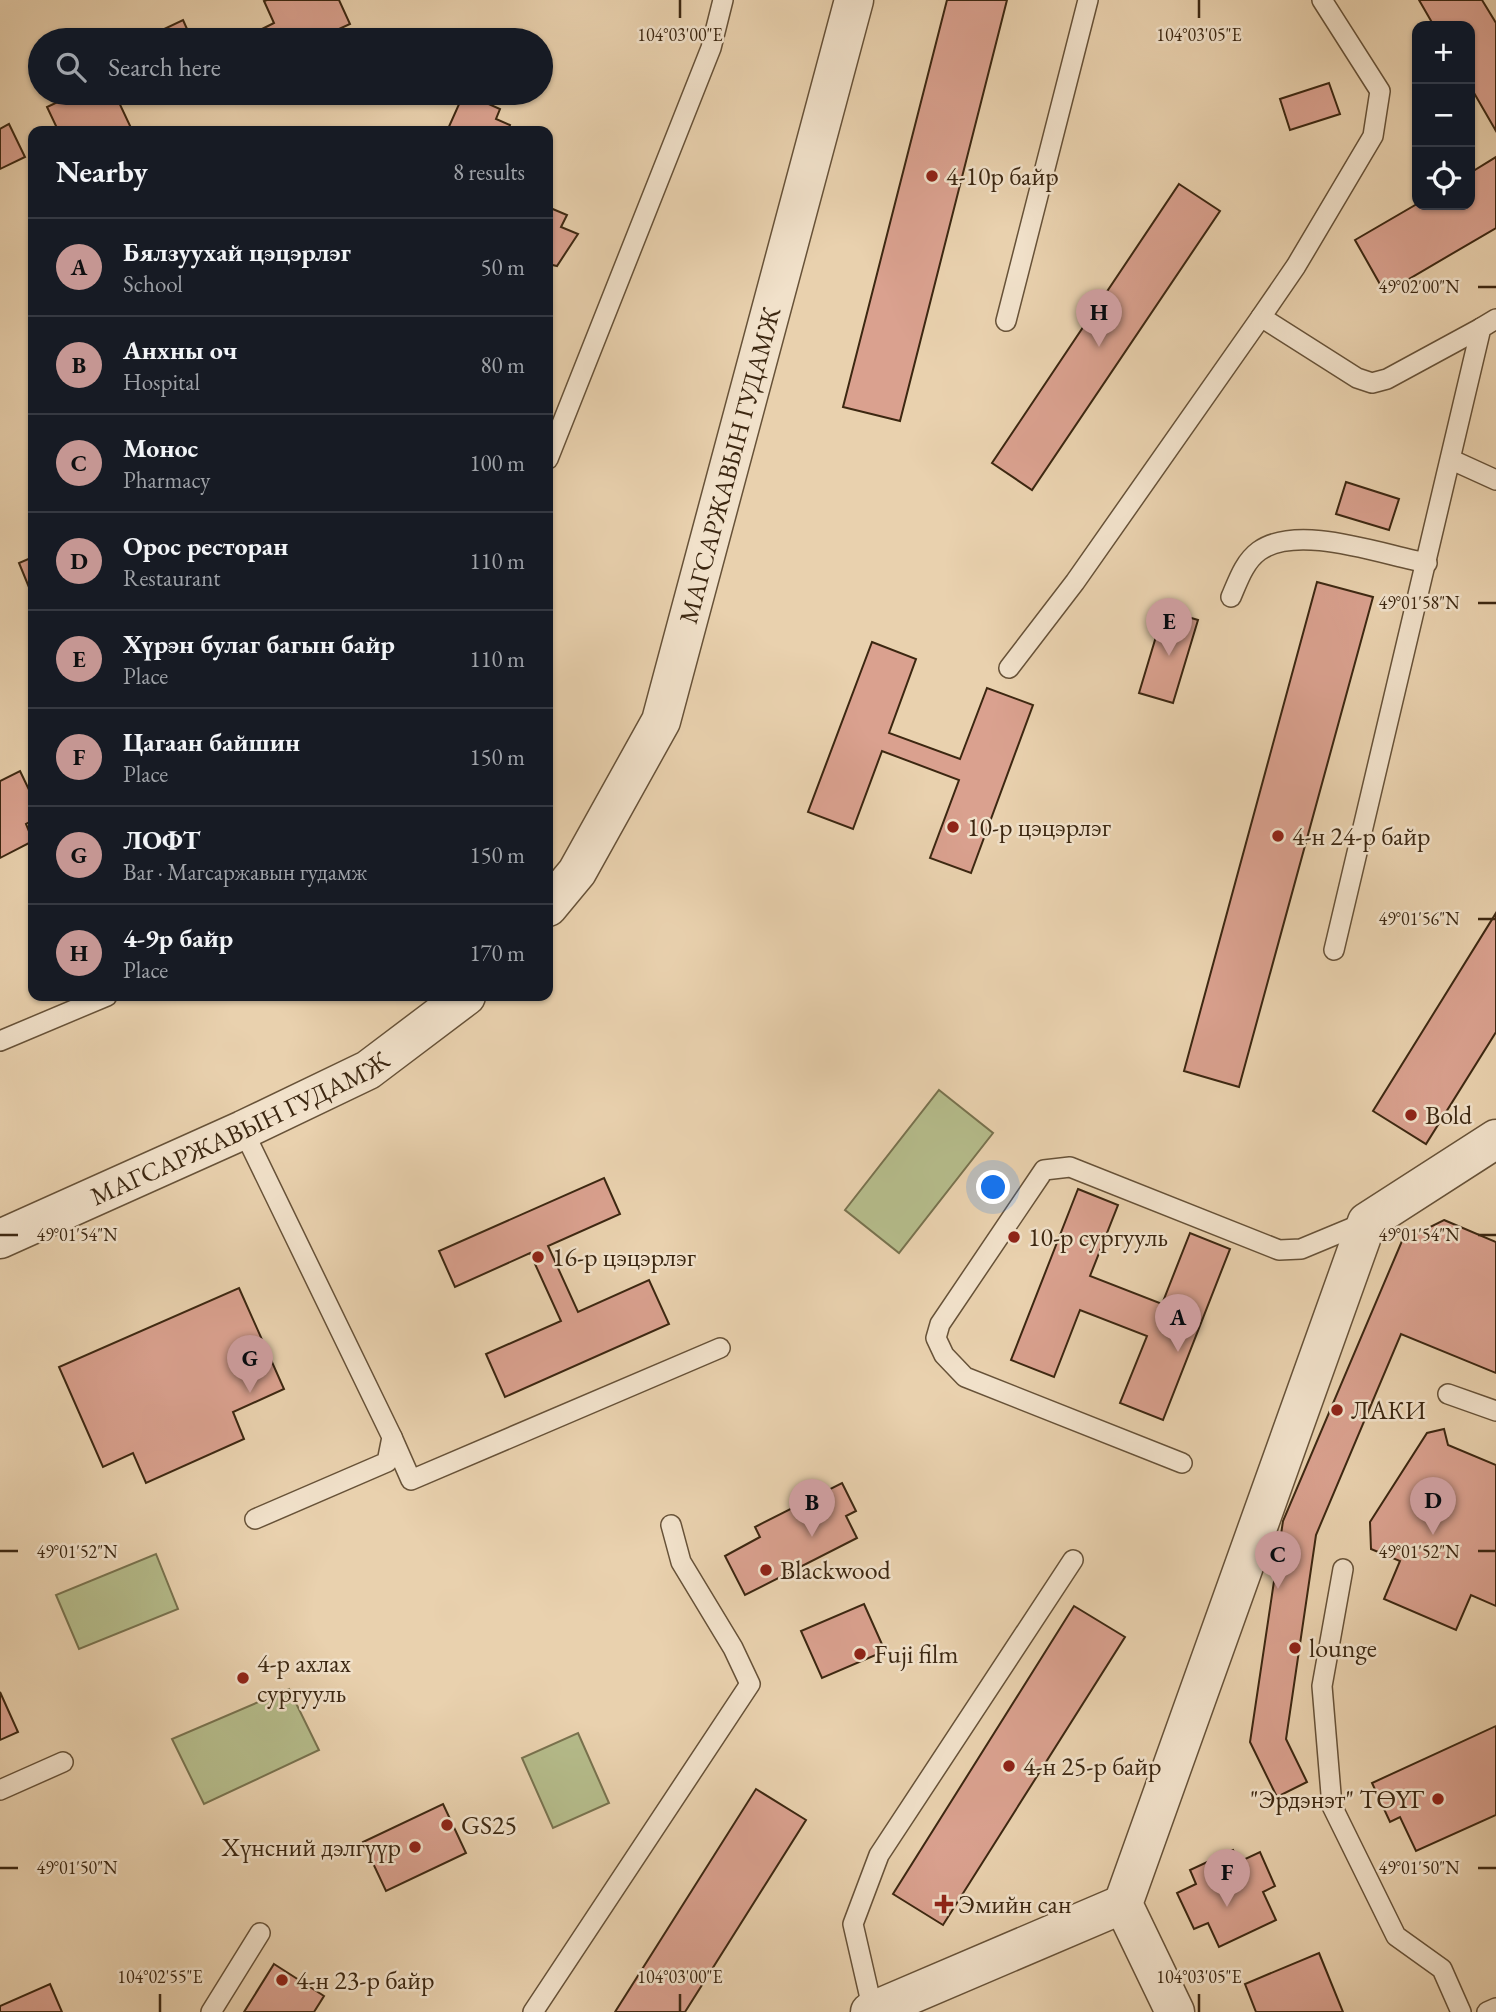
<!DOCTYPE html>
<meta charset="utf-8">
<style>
body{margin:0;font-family:"EB Garamond",serif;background:#20242c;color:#f1f3f6}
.controls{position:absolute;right:21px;top:21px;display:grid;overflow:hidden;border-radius:14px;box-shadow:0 2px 5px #0004}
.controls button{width:63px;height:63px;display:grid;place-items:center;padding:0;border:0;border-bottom:2px solid #363941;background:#171b24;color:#f1f3f6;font:35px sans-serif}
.you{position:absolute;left:994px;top:1188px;width:24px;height:24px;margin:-18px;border:5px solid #fff;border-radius:50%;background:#1a73e8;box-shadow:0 0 0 10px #1a73e833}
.badge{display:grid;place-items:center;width:46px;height:46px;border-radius:50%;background:#c59692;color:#111;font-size:23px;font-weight:700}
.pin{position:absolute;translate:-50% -58px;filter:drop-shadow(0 2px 4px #0008)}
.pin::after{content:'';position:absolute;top:37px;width:24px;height:21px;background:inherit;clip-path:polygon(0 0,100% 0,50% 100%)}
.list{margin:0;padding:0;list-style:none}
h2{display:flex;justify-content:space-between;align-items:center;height:91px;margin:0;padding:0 28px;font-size:30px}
h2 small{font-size:23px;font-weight:400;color:#9ea1a6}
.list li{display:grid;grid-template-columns:46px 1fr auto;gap:21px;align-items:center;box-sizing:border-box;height:98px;padding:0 28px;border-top:2px solid #363941}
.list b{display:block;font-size:26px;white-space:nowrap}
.list p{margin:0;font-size:23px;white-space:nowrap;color:#9ea1a6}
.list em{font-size:23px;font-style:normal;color:#9ea1a6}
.icon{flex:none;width:38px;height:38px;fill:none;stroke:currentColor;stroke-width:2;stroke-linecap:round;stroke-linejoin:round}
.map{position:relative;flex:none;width:1496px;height:2012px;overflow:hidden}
.search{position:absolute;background:#171b24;box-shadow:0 2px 5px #0004;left:28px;top:28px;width:525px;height:77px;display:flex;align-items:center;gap:18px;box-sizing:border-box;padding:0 24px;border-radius:38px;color:#9ea1a6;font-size:26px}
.panel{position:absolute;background:#171b24;box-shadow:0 2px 5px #0004;left:28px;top:126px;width:525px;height:875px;border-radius:14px}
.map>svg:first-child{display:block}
.green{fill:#b5bc8b;stroke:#78724e;stroke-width:2}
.building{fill:#daa18f;stroke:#3c2711;stroke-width:2}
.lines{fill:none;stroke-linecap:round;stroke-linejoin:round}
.lane-casing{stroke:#675238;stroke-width:22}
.street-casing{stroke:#675238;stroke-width:41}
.lane{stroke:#f1e1ca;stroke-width:19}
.street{stroke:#f1e1ca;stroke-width:38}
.ticks{fill:none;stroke:#3c2711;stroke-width:2.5}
.poi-dot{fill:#8f2418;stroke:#f1e1ca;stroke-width:2.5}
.labels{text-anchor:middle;stroke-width:5;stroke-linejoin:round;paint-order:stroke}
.poi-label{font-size:26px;fill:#3c2711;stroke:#f1e1ca;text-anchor:start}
.street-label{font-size:26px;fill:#3c2711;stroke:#f1e1ca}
.ticks-label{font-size:18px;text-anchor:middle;fill:#3c2711;stroke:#f1e1ca;stroke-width:5;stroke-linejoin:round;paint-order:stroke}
</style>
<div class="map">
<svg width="1496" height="2012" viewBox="0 0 1496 2012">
<rect width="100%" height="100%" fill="#e9d1ae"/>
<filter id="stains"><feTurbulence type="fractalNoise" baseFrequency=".00286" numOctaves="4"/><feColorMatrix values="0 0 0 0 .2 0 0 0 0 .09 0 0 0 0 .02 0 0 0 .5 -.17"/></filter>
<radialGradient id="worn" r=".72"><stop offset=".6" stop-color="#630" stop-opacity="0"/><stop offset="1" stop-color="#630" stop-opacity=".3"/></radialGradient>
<g class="green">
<polygon points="939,1090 993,1133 899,1253 845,1210"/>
<polygon points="156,1554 178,1609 79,1649 56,1595"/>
<polygon points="289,1689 319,1750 204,1804 172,1739"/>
<polygon points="578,1733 609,1803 553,1828 522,1758"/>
</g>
<g class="building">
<polygon points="267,0 339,0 350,24 315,40 268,40 262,29 274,23 264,1"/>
<polygon points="947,0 1007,0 900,421 843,407"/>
<polygon points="1419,0 1482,0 1496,23 1496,131 1470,86 1470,26 1434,26"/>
<polygon points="183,20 191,38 203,33 206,40 141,40"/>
<polygon points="1329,83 1340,114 1290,130 1280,99"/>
<polygon points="77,93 102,93 106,101 116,96 132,130 51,131 57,128 47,107"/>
<polygon points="141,93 162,93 145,101"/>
<polygon points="464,93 500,109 496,119 510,125 508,131 447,131"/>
<polygon points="9,124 25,157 0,169 0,129"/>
<polygon points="1496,157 1496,228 1385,293 1355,240 1417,204 1470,205 1470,173"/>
<polygon points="1179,184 1220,211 1032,490 992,463"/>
<polygon points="548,207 567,215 561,227 578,234 557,266 548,264"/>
<polygon points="1346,482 1399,499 1389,530 1336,514"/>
<polygon points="33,557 33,597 19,563"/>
<polygon points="1317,582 1373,597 1239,1087 1184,1071"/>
<polygon points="1164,610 1198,620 1173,703 1139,693"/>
<polygon points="872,642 916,659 889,733 960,759 987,688 1033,705 971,873 930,858 959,780 882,751 853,829 808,812"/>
<polygon points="20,771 33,798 33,820 26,824 33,841 0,858 0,781"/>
<polygon points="1496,913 1496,1032 1426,1144 1373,1111"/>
<polygon points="604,1178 620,1214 548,1246 578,1312 649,1280 669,1324 505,1397 486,1354 561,1321 530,1253 455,1287 439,1251"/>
<polygon points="1078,1189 1118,1205 1090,1276 1162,1304 1190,1233 1230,1249 1163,1420 1120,1403 1147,1336 1080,1310 1054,1377 1011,1360"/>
<polygon points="1444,1220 1496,1242 1496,1373 1401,1334 1316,1535 1286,1739 1307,1782 1277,1797 1250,1742 1283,1521 1402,1241"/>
<polygon points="239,1288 284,1389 233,1412 244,1439 146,1483 133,1453 103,1467 59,1367"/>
<polygon points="1444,1429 1448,1445 1496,1465 1496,1606 1471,1595 1456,1630 1384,1599 1400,1561 1371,1549 1370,1522 1427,1433"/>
<polygon points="842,1483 856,1511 846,1516 857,1538 745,1595 725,1556 760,1537 755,1527"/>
<polygon points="864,1604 885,1651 822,1678 801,1631"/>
<polygon points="1074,1606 1125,1637 943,1925 893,1894"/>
<polygon points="0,1692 18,1732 0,1740"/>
<polygon points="1496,1726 1496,1815 1416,1851 1400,1817 1390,1822 1372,1783"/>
<polygon points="756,1789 806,1820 685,2012 615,2012"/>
<polygon points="443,1804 466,1853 386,1891 363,1842"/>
<polygon points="1233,1850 1239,1862 1260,1852 1275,1886 1263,1892 1276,1920 1219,1947 1208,1923 1194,1929 1177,1893 1196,1884 1190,1870"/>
<polygon points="1319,1953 1343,2012 1256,2012 1245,1984"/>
<polygon points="274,1964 324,1996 314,2012 244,2012"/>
<polygon points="50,1984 62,2012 0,2012 0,2006"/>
</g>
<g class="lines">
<g class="lane-casing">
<g id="lane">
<polyline points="1261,317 1296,266 1373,136 1380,91 1322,0"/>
<polyline points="1006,321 1088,0"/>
<polyline points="548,459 711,48 723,0"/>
<polyline points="1452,460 1496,480"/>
<path d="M1231,597C1238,581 1244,562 1259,551C1298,523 1383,555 1427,563"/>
<polyline points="1009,668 1075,582 1261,317 1357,378 1372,383 1387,379 1481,328"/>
<polyline points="1334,950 1481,328 1496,319"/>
<polyline points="0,1041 107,996"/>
<polyline points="243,1130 392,1437 387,1462 255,1519"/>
<polyline points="1448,1394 1496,1411"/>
<polyline points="392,1437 411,1480 720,1348"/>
<polyline points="1182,1463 965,1377 944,1355 936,1338 940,1324 1044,1170 1070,1167 1279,1250 1301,1249 1366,1222"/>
<polyline points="1343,1569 1322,1686 1332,1806 1396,1936 1442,1969 1461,2012"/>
<polyline points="0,1790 63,1762"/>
<polyline points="873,2011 853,1924 879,1855 1073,1560"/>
<polyline points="211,2012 260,1933"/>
<polyline points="533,2012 750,1684 733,1648 681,1562 671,1525"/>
<polyline points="1487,2012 1496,2008"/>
</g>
</g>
<g class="street-casing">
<g id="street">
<path id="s1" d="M548,907L577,872L661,721L854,0"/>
<path id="s2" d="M0,1239L243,1130L368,1070L466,996"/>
<polyline points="870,2012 1123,1904"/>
<polyline points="1175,2012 1123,1904 1367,1222 1496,1139"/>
</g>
</g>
<use href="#lane" class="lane"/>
<use href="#street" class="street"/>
</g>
<path class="ticks" d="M680,0V18M1199,0V18M1478,287H1496M1478,603H1496M1478,919H1496M0,1235H18M1478,1235H1496M0,1551H18M1478,1551H1496M0,1868H18M1478,1868H1496M160,1994V2012M680,1994V2012M1199,1994V2012"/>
<g class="poi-dot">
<circle cx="932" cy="176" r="7"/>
<circle cx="953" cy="827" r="7"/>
<circle cx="1278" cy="836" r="7"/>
<circle cx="1411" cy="1115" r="7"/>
<circle cx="1014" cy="1237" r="7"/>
<circle cx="538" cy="1257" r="7"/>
<circle cx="1337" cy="1410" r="7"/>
<circle cx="766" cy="1570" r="7"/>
<circle cx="1295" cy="1648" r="7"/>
<circle cx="860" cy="1654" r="7"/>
<circle cx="243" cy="1678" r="7"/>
<circle cx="1009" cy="1766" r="7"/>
<circle cx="1438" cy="1799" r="7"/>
<circle cx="447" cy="1825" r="7"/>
<circle cx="415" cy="1847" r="7"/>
<path d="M940.5 1893.5h7v7h7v7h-7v7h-7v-7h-7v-7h7z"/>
<circle cx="282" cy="1980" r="7"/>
</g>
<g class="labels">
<g class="poi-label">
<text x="946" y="185">4-10р байр</text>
<text x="967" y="836">10-р цэцэрлэг</text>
<text x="1292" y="845">4-н 24-р байр</text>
<text x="1425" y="1124">Bold</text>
<text x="1028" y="1246">10-р сургууль</text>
<text x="552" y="1266">16-р цэцэрлэг</text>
<text x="1351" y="1419">ЛАКИ</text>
<text x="780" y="1579">Blackwood</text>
<text x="1309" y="1657">lounge</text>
<text x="874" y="1663">Fuji film</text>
<text x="257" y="1672">4-р ахлах<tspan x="257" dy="30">сургууль</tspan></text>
<text x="1023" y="1775">4-н 25-р байр</text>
<text x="1424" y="1808" text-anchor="end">"Эрдэнэт" ТӨҮГ</text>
<text x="461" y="1834">GS25</text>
<text x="401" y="1856" text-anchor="end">Хүнсний дэлгүүр</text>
<text x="958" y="1913">Эмийн сан</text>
<text x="296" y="1989">4-н 23-р байр</text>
</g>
<g class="street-label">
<text dy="9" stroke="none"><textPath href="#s1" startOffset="483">МАГСАРЖАВЫН ГУДАМЖ</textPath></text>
<text dy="9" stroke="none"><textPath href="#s2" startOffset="264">МАГСАРЖАВЫН ГУДАМЖ</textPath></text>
</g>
</g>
<g class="ticks-label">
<text x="680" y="41">104°03'00"E</text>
<text x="1199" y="41">104°03'05"E</text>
<text x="1419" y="293">49°02'00"N</text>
<text x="1419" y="609">49°01'58"N</text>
<text x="1419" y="925">49°01'56"N</text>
<text x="77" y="1241">49°01'54"N</text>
<text x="1419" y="1241">49°01'54"N</text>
<text x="77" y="1558">49°01'52"N</text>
<text x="1419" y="1558">49°01'52"N</text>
<text x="77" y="1874">49°01'50"N</text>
<text x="1419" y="1874">49°01'50"N</text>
<text x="160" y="1983">104°02'55"E</text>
<text x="680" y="1983">104°03'00"E</text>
<text x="1199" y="1983">104°03'05"E</text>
</g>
<rect width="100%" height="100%" filter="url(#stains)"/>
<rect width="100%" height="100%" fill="url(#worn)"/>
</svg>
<div class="controls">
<button>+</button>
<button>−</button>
<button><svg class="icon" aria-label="locate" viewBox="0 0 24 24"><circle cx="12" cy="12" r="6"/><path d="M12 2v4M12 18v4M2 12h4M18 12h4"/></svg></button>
</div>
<div class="you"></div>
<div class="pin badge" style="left:1178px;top:1352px">A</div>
<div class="pin badge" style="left:812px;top:1537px">B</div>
<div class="pin badge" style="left:1278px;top:1589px">C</div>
<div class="pin badge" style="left:1433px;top:1535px">D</div>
<div class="pin badge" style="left:1169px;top:656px">E</div>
<div class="pin badge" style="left:1227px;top:1907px">F</div>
<div class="pin badge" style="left:250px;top:1393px">G</div>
<div class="pin badge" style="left:1099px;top:347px">H</div>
<div class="search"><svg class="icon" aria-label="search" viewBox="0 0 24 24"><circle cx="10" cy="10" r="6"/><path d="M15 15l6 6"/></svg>Search here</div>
<section class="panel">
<h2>Nearby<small>8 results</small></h2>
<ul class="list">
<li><span class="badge">A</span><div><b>Бялзуухай цэцэрлэг</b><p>School</p></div><em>50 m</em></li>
<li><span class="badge">B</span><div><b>Анхны оч</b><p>Hospital</p></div><em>80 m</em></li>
<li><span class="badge">C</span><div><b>Монос</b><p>Pharmacy</p></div><em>100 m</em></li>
<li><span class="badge">D</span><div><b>Орос ресторан</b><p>Restaurant</p></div><em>110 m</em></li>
<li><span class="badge">E</span><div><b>Хүрэн булаг багын байр</b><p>Place</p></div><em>110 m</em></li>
<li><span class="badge">F</span><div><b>Цагаан байшин</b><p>Place</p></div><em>150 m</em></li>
<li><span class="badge">G</span><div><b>ЛОФТ</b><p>Bar · Магсаржавын гудамж</p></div><em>150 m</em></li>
<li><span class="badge">H</span><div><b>4-9р байр</b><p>Place</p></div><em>170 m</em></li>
</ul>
</section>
</div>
